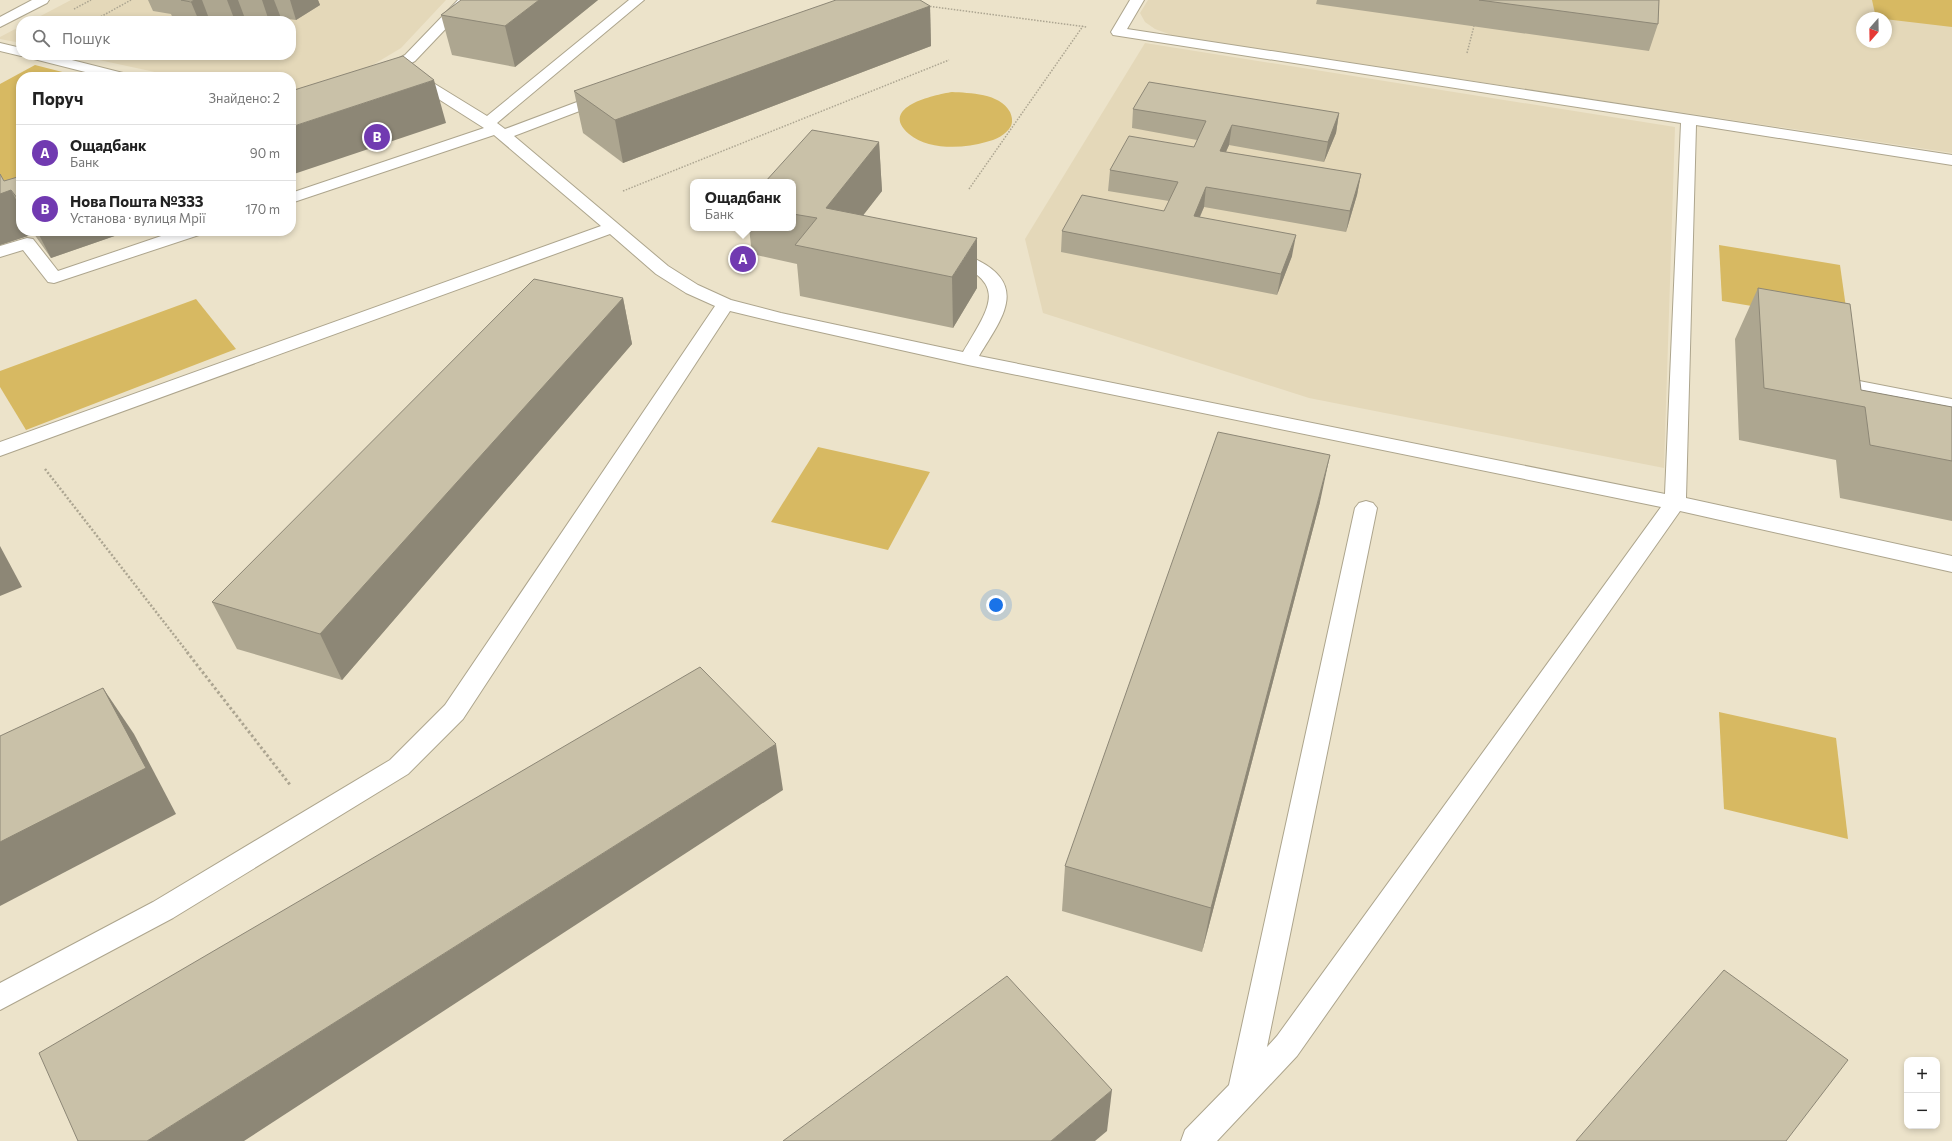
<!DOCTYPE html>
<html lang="uk">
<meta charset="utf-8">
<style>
body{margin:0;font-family:Commissioner,sans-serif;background:#f2f2f2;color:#222}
.controls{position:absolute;right:12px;bottom:12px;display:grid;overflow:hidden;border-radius:8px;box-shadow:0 2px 6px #0003}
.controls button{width:36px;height:36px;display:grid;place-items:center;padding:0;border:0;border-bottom:1px solid #e0e0e0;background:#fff;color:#222;font:20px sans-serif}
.compass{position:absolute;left:1856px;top:12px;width:36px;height:36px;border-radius:50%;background:#fff;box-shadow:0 2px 6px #0003;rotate:200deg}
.you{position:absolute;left:996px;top:605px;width:14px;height:14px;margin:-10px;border:3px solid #fff;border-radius:50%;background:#1a73e8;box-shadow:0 0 0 6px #1a73e833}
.badge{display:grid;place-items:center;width:26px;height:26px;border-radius:50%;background:#713ab1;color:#fff;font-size:13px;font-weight:700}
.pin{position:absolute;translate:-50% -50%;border:2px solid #fff;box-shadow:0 1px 4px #0006}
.popup{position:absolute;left:690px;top:179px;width:106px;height:52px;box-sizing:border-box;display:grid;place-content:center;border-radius:8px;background:#fff;filter:drop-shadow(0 1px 3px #0005);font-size:13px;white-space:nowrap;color:#767676}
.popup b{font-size:15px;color:#222}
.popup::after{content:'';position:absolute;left:50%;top:100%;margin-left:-8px;border:8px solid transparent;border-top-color:#fff}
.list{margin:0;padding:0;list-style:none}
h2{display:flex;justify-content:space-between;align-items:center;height:52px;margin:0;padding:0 16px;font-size:17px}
h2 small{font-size:13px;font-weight:400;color:#767676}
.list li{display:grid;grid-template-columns:26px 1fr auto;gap:12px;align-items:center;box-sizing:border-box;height:56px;padding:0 16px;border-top:1px solid #e0e0e0}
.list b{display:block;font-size:15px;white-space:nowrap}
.list p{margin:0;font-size:13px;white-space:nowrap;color:#767676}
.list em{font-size:13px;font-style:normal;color:#767676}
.icon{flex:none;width:22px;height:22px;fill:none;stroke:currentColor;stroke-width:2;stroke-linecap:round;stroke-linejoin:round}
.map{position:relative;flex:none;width:1952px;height:1141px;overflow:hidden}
.search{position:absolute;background:#fff;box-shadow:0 2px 6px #0003;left:16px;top:16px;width:280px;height:44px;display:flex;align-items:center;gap:10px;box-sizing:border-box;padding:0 14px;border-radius:16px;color:#767676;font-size:15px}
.panel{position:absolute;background:#fff;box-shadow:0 2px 6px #0003;left:16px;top:72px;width:280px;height:164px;border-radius:16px}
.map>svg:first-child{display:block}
.built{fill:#e4d8b9;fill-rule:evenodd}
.green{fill:#d7b962}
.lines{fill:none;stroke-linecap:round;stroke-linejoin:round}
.lane-casing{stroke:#ada58d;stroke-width:2}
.secondary-casing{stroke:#ada58d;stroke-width:2}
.path-far2{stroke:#aca591;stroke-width:1.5;stroke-dasharray:1.5 1.5;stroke-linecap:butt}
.path-far1{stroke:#aca591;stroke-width:2.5;stroke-dasharray:2 2;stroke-linecap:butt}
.path{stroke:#aca591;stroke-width:3;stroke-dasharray:2.5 2.5;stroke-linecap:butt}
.lane{fill:#fff;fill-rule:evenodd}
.secondary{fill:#fff;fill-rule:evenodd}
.wall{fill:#ada690}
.shaded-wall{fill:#8d8776}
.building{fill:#c9c1a8;stroke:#8d8776}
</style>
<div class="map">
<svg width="1952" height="1141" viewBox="0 0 1952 1141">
<rect width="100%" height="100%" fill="#ece3ca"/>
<g class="built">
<polygon points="71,0 446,0 401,48 361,72 291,95 291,77 178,77 76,55 291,55 291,21 31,21"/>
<path d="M1148,0H1952V153L1174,36L1155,29L1145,22L1140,13ZM1862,18H1886V42H1862Z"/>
<polygon points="21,26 21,43 0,39 0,37"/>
<polygon points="1145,43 1675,127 1664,468 1309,398 1043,313 1025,239"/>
</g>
<g class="green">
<polygon points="1872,0 1952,0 1952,27 1876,18"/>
<polygon points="35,65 82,77 21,77 21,183 0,190 0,84"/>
<path d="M952,92C969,93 1000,93 1010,112C1012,117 1013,121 1011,126C1006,135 995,140 986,142C963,149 928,150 909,134C878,107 934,95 952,92Z"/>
<polygon points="1719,245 1840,265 1848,322 1722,301"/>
<polygon points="196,299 236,349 26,430 0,387 0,371"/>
<polygon points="818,447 930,472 888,550 771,522"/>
<polygon points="1719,712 1836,738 1848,839 1724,809"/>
</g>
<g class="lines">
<g class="lane-casing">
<g id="lane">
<polygon points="458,0 473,0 415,61 386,77 376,77 374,74 376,71 405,55"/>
<path d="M629,0H644L497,123L505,129L601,93H611L613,96L611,99L514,136L668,266L698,285L731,300L781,313L963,352C991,305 1010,282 945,259L942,255L945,251C957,248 969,255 979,261C1029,287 1000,321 979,356L1665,494L1681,123L1113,35L1111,32L1130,0H1144L1127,29L1952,155V165L1696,125L1686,498L1952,556V572L1680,511L1297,1056L1217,1141H1181L1185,1130L1229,1085L1355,508L1359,503L1366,501L1373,503L1377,508L1267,1047L1277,1036L1661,507L968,365L780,323L730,311L463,719L408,774L173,918L0,1010V983L153,902L390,760L445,705L715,306L686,293L656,274L610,234L0,456V442L601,226L494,135L291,203V193L484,128L407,79L405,76L407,73H417L487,116Z"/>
<polygon points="0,43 21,48 21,55 26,55 21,56 0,51"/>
<polygon points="28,55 52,55 127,74 129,77 105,77 30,58"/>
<polygon points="176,231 201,231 199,235 54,283 48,282 23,250 0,257 0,246 27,238 33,239 58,271"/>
<polygon points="1854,380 1952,399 1952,411 1847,390 1844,386 1847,382"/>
</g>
</g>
<g class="secondary-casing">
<polygon id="secondary" points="32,0 49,0 47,3 0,27 0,17"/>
</g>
<g class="path-far2">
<polyline points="927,6 1087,27"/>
<polyline points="74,9 91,0"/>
<polyline points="93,21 131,0"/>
<polyline points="1467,53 1474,26"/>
<polyline points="969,189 1083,26"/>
<polyline points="623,191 949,60"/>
</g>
<polyline class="path-far1" points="45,469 188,653"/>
<polyline class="path" points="187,652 291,786"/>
<use href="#lane" class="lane"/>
<use href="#secondary" class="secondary"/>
</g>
<g class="wall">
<polygon points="148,0 318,0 320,5 296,20 281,18 276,21 174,21 171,14 153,11"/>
<polygon points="461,0 598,0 515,67 452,55 441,15"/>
<polygon points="1317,0 1659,0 1658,24 1649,51 1316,4"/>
<polygon points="930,6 931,46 623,163 583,133 574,91"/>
<polygon points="1133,109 1339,113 1336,133 1324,162 1229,145 1226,152 1361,174 1357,195 1346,232 1204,207 1200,217 1292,256 1277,295 1061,252 1062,231 1164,211 1169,201 1108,191 1110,170 1194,147 1197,140 1132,128"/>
<polygon points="879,142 882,191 863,215 977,288 953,328 800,296 797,264 752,254 749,228 793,228 793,182"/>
<polygon points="0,174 4,181 21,176 21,231 129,231 51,258 34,234 0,245"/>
<polygon points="1758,288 1861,390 1952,407 1952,521 1840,498 1836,460 1739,440 1735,339"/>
<polygon points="623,298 632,344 342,680 237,649 212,602"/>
<polygon points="1320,502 1202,952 1062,911 1065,866"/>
</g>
<g class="shaded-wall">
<polygon points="194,0 202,0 210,21 199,21 191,2"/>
<polygon points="227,0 238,0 246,21 235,21"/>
<polygon points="262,0 274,0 281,18 276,21 269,21"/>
<polygon points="290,0 318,0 320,5 296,20"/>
<polygon points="539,0 598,0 515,67 505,26"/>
<polygon points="930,6 931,46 623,163 615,120"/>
<polygon points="434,80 446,123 291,175 291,127"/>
<polygon points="1339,113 1336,133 1324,162 1328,142"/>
<polygon points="1232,125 1229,145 1217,171 1220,151"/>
<polygon points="879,142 882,191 834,253 826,208"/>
<polygon points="1361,174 1357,195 1346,232 1350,211"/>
<polygon points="1206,187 1204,207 1191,236 1194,216"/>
<polygon points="11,190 21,209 21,231 33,231 34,234 0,245 0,194"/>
<polygon points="37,231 129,231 51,258"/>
<polygon points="1296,235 1292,256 1277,295 1281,274"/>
<polygon points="977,238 977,288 953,328 952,277"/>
<polygon points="623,298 632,344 342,680 320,634"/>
<polygon points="1330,455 1320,502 1202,952 1211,908"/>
<polygon points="0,546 22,587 0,596"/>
<polygon points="103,688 134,734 176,814 0,906 0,842"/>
<polygon points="776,744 783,790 244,1141 147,1141"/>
<polygon points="1112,1090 1107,1131 1095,1141 1051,1141"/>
</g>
<g class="building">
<polygon points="181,0 194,0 191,2"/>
<polygon points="461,0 539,0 505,26 441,15"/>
<polygon points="836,0 920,0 930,6 615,120 574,91"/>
<polygon points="1479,0 1659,0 1658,24"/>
<polygon points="403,56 434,80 291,127 291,91"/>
<polygon points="1149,82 1339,113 1328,142 1232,125 1220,151 1361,174 1350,211 1206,187 1194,216 1296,235 1281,274 1062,231 1082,195 1164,211 1178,182 1110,170 1129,136 1194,147 1206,121 1133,109"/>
<polygon points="812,130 879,142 826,208 977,238 952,277 795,245 817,218 793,214 793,182 765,182"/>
<polygon points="0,174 4,181 21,176 21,203 11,190 0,194"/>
<polygon points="534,279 623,298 320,634 212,602"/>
<polygon points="1758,288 1850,304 1861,390 1952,407 1952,461 1870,445 1865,407 1764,388"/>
<polygon points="1218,432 1330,455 1211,908 1065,866"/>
<polygon points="700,667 776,744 147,1141 78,1141 39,1053"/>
<polygon points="103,688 146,768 0,842 0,736"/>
<polygon points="1724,970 1848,1060 1786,1141 1576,1141"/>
<polygon points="1007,976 1112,1090 1051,1141 783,1141"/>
</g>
</svg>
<div class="controls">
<button>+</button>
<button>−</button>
</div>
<svg class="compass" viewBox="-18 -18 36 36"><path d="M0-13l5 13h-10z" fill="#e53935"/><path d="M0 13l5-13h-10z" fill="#767676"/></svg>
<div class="you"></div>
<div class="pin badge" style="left:743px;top:259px">A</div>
<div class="popup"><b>Ощадбанк</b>Банк</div>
<div class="pin badge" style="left:377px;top:137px">B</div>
<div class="search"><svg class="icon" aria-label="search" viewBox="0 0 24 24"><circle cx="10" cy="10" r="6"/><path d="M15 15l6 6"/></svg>Пошук</div>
<section class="panel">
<h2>Поруч<small>Знайдено: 2</small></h2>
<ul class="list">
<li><span class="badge">A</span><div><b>Ощадбанк</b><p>Банк</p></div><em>90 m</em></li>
<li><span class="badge">B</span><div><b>Нова Пошта №333</b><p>Установа · вулиця Мрії</p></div><em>170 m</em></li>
</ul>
</section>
</div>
